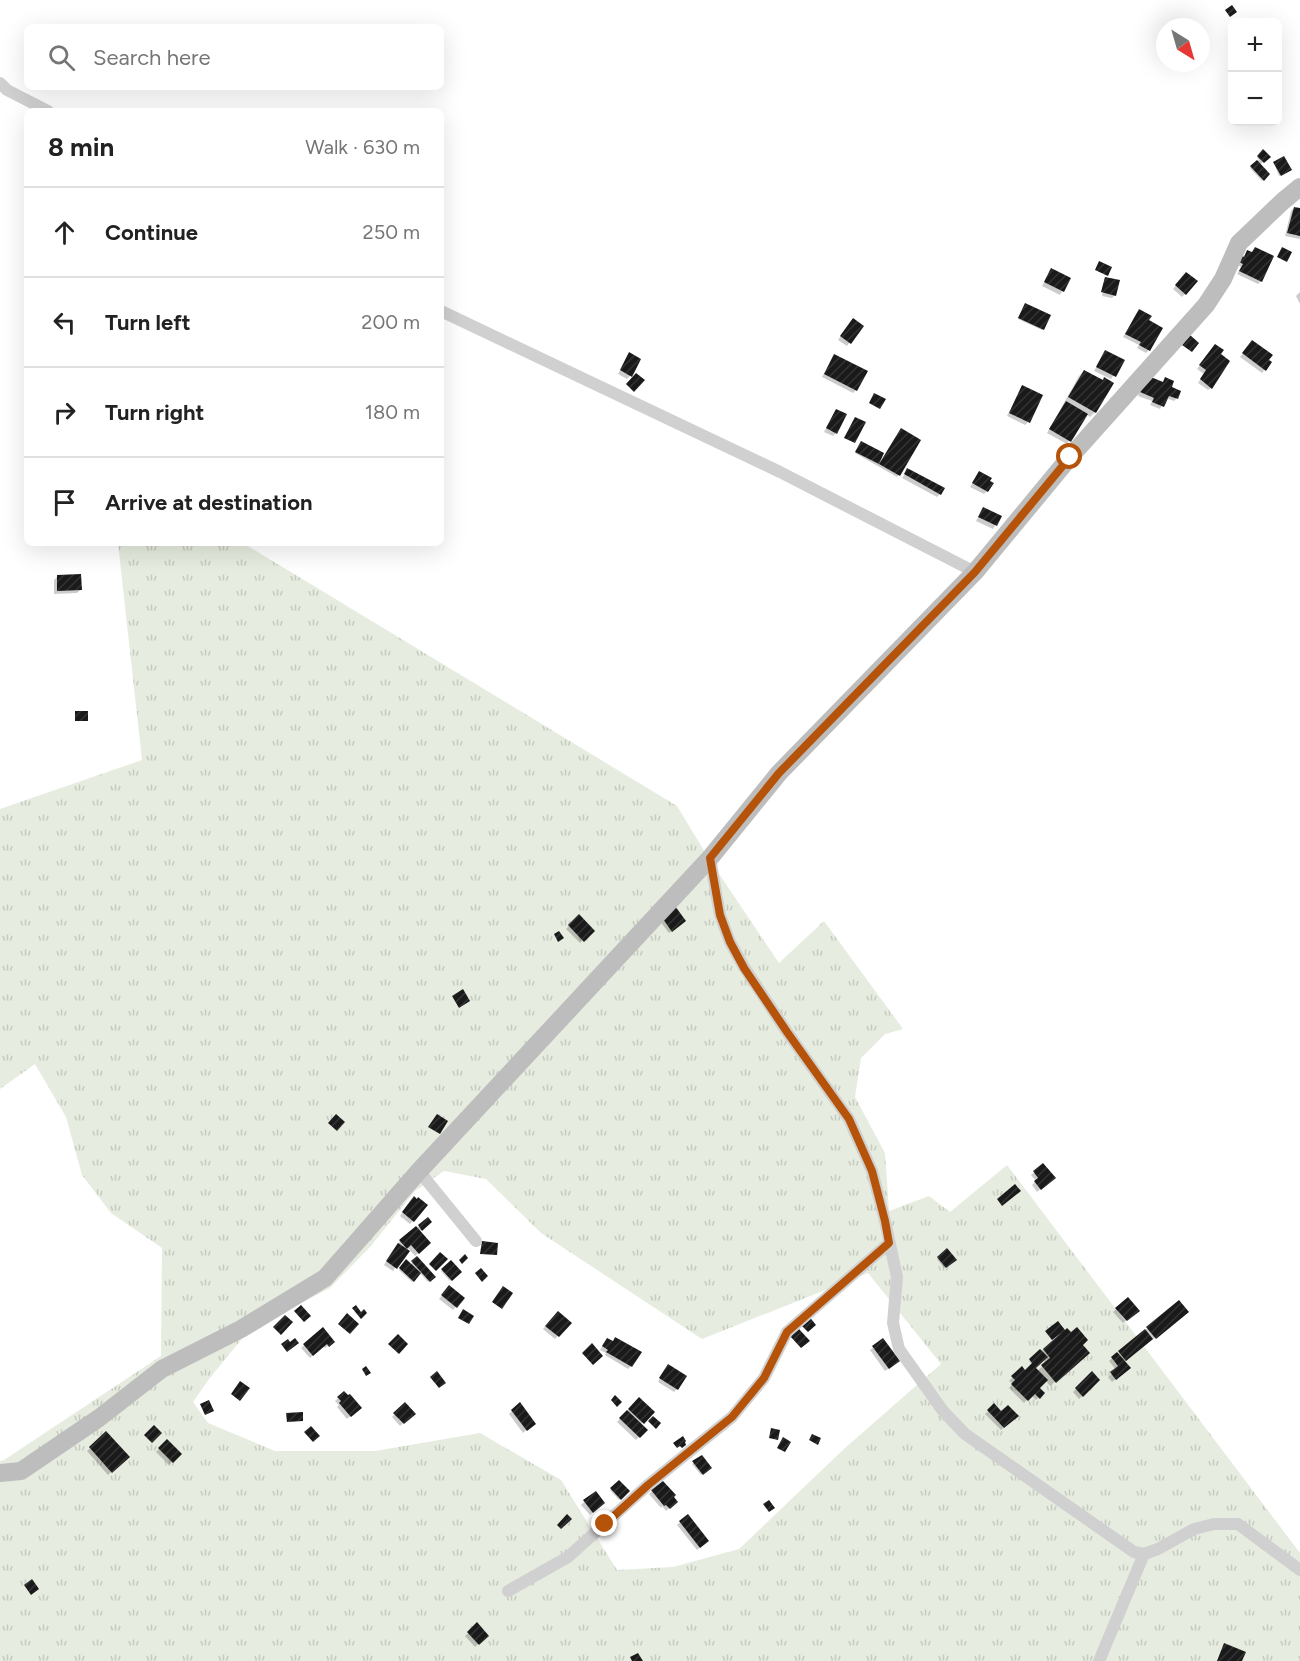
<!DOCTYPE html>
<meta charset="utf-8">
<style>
body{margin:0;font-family:Figtree,sans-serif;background:#f6f6f6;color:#222}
.controls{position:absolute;right:18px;top:18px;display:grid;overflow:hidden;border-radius:9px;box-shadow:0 6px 24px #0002}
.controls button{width:54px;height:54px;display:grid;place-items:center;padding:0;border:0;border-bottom:2px solid #e0e0e0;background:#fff;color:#222;font:30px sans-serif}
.compass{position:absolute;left:1156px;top:18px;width:54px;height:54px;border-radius:50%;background:#fff;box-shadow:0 6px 24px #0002;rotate:143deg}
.stop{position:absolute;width:18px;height:18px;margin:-14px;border:4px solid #b45309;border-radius:50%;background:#fff}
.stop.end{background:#b45309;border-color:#fff;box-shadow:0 2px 6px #0008}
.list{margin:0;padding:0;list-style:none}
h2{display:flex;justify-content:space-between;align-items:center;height:78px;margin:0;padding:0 24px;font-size:26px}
h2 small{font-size:20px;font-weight:400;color:#767676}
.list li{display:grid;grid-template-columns:39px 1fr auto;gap:18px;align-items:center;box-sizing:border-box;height:90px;padding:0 24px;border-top:2px solid #e0e0e0}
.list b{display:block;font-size:22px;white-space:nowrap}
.list em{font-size:20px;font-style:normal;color:#767676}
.icon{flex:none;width:33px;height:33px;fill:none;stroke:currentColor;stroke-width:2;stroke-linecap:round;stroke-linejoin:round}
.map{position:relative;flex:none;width:1300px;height:1661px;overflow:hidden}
.search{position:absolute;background:#fff;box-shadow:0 6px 24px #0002;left:24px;top:24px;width:420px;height:66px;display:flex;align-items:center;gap:15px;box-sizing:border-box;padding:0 21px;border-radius:9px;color:#767676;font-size:22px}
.panel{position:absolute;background:#fff;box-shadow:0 6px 24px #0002;left:24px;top:108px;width:420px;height:438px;border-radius:9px}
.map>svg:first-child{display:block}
.grass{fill:url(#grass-tufts);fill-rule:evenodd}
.shadow{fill:#0003;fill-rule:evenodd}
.building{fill:url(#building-hatch)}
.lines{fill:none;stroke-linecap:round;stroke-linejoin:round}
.street{stroke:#d0d0d0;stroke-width:12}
.secondary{stroke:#bdbdbd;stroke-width:18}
.route{stroke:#b45309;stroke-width:8}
</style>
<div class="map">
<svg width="1300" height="1661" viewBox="0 0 1300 1661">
<defs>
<pattern id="grass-tufts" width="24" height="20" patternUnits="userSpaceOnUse" patternTransform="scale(1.5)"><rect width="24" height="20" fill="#e6ecdf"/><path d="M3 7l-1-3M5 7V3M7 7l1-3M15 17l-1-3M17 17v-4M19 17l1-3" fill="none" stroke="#c6cbc0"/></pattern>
<pattern id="building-hatch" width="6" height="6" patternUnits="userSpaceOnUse" patternTransform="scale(1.5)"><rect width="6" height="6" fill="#1a1a1a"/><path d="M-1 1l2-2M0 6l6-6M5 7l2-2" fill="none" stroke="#333"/></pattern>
</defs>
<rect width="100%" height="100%" fill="#fff"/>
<path class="grass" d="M118,543H243L677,806L711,862L779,963L824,921L903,1029L885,1034L861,1058L855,1097L885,1153L889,1211L929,1196L950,1212L1007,1165L1300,1553V1661H0V1461L4,1460L161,1356L162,1248L111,1213L82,1175L66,1117L35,1064L0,1089V809L142,760ZM444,1171L486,1179L541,1233L702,1339L868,1273L941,1364L845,1448L739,1549L673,1567L617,1570L561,1480L480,1433L375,1451H275L208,1423L193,1402L209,1379L249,1330L330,1288L370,1247L415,1191Z"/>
<g class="shadow">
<polygon points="1263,151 1268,157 1260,165 1268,174 1262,181 1250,168 1259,160 1257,158"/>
<polygon points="1274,163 1289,171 1279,176"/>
<polygon points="1294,208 1300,210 1300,239 1285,236 1291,211"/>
<polygon points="1255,249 1261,281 1258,284 1237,274 1241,267 1235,264 1248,252 1252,252"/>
<polygon points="1049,273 1069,279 1060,295 1042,286"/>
<polygon points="1183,276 1196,282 1182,297 1173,289"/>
<polygon points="1105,278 1115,295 1112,298 1102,296"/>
<polygon points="1300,292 1300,304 1296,296"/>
<polygon points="1024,306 1043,329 1042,330 1018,319"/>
<polygon points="1139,310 1147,321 1149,350 1146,353 1137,348 1139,345 1123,337"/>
<polygon points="850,323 862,326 847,346 838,340"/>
<polygon points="1250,345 1270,362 1262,373 1240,357"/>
<polygon points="1212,349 1211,388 1208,390 1198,383 1204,374 1197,369"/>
<polygon points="1106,352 1123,361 1111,379 1094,371"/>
<polygon points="629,354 630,376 627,379 618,374"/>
<polygon points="834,356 856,390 853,393 822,377"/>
<polygon points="1084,371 1095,412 1090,417 1086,414 1067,444 1047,433 1079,376"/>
<polygon points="1165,379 1177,398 1174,401 1166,398 1160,409 1150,405 1152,401 1138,396 1144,380 1162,383"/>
<polygon points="1022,387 1028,422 1025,425 1007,416"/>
<polygon points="836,411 836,433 833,436 824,432"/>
<polygon points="919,440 897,477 855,453 860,444 880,464"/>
<polygon points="908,470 940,494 937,497 902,478"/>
<polygon points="979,473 988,482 987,491 984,494 970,487"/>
<polygon points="981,512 1000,517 993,529 976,521"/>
<polygon points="57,577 80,590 77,593 54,594 54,580"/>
<polygon points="675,908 681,924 669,933 659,920"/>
<polygon points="579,916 593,931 580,943 566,929"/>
<polygon points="1043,1165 1051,1180 1037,1192 1032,1185 1036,1181 1031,1175"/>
<polygon points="411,1201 413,1221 410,1224 400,1216"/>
<polygon points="428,1219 430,1222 419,1232 429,1243 415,1256 407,1247 393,1271 384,1265 397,1244"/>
<polygon points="947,1251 955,1260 944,1268 937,1259"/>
<polygon points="417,1258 434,1276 428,1282 420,1273 412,1282 399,1270 406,1262 410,1265"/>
<polygon points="451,1262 460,1272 450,1281 441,1271"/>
<polygon points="446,1290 463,1298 453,1310 439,1299"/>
<polygon points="1128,1299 1135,1314 1123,1323 1113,1312"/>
<polygon points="1178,1302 1184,1315 1124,1362 1126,1371 1112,1382 1108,1377 1116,1370 1109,1361"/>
<polygon points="558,1313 570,1323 555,1339 543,1329"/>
<polygon points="322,1329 333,1342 325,1348 323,1346 310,1358 301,1348"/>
<path d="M1067,1330L1081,1345L1083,1358L1050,1386L1046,1381L1038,1388L1043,1393L1036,1400L1031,1395L1024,1403L1009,1388L1013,1384L1009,1381L1022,1368L1025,1372L1033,1365L1029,1361ZM1043,1360L1046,1363L1037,1371L1034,1368Z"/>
<polygon points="883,1340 895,1364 885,1371 870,1350"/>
<polygon points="612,1342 631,1366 628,1369 605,1355 606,1353 600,1350 604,1343"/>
<polygon points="665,1369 677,1389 674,1392 658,1382"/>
<polygon points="1092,1373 1098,1380 1079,1399 1073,1392"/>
<polygon points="344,1393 360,1408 347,1419 337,1407 339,1405 335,1401"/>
<polygon points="639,1399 652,1412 640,1425 646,1430 636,1440 617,1422"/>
<polygon points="405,1404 414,1414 400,1426 392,1417"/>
<polygon points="994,1406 1001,1413 1016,1416 1001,1430 985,1414"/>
<polygon points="512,1411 531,1426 523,1433 509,1414"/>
<polygon points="106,1433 127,1457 108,1475 87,1451"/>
<polygon points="167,1441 180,1454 169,1465 156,1452"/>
<polygon points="701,1457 710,1468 701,1475 692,1464"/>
<polygon points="619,1482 627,1491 619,1500 610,1490"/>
<polygon points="652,1491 672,1497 676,1502 666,1511 662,1506 661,1508 649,1494"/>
<polygon points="584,1502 601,1506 590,1515 581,1505"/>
<polygon points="687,1516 704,1544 697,1550 677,1525"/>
<polygon points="477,1625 487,1635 475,1647 465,1636"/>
</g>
<g class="building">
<polygon points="1232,5 1237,12 1230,17 1225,10"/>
<polygon points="1263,149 1271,157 1264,163 1257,156"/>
<polygon points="1284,156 1292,170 1281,176 1273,162"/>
<polygon points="1257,160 1270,174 1264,181 1250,166"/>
<polygon points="1294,207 1300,208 1300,236 1287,233"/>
<polygon points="1255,247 1274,256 1262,282 1239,271 1243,264 1237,261 1240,255 1244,257 1247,250 1252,252"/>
<polygon points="1282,247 1292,252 1287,262 1277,257"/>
<polygon points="1099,261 1112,267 1108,276 1095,270"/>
<polygon points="1051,268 1071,278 1064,292 1044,282"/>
<polygon points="1186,272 1198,281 1186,295 1175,285"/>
<polygon points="1105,277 1120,280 1116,296 1101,292"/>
<polygon points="1025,303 1051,315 1044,330 1018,318"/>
<polygon points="1139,309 1152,316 1149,320 1163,328 1150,351 1139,345 1141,342 1125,334"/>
<polygon points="853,318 864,326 851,344 840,336"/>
<polygon points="1190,335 1199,343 1192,352 1182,345"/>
<polygon points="1252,340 1273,355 1269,360 1272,362 1266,371 1242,353"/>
<polygon points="1215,344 1224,350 1221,354 1230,361 1212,389 1200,379 1206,370 1199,365"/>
<polygon points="1105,350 1125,360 1116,377 1096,367"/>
<polygon points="629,352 641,359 632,377 620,370"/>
<polygon points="834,354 868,371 857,391 824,374"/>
<polygon points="1084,370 1103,380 1104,377 1114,383 1096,413 1068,397"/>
<polygon points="636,373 645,380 634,392 626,384"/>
<polygon points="1146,375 1163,382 1165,377 1174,381 1172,387 1181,391 1178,399 1169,396 1164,407 1152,402 1154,398 1140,392"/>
<polygon points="1022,385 1043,395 1030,423 1009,413"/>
<polygon points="874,393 886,399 880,409 869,403"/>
<polygon points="1066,401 1088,414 1071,442 1049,429"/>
<polygon points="836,409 847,414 837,434 826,428"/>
<polygon points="855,417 866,422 855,443 844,438"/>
<polygon points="901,428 921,440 900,476 879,464"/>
<polygon points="861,441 884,453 879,464 855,452"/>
<polygon points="907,468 945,488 941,495 904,474"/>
<polygon points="979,471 992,478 990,481 994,483 988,492 972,483"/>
<polygon points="983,507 1002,516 997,526 978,517"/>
<polygon points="81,574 82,590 57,591 57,575"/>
<rect x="75" y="711" width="13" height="10"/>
<polygon points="675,906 686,921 672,932 661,916"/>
<polygon points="579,914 595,931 584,942 568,925"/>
<polygon points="559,931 564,938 558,942 554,934"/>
<polygon points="463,989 470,1001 459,1008 452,996"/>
<polygon points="336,1114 345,1122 337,1131 328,1123"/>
<polygon points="437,1114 448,1121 440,1134 428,1127"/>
<polygon points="1043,1163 1056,1178 1041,1190 1034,1181 1038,1178 1033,1171"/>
<polygon points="1015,1184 1021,1191 1002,1206 997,1199"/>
<polygon points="414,1196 417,1199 418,1197 428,1205 414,1222 402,1212"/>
<polygon points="428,1217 432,1222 422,1231 418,1225"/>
<polygon points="416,1226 431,1243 419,1254 411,1245 407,1249 399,1240"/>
<polygon points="482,1241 498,1243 497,1255 480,1254"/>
<polygon points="398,1243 410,1251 397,1269 386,1261"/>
<polygon points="947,1248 957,1260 946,1268 937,1257"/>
<polygon points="440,1252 448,1259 436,1271 429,1264"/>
<polygon points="465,1254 468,1258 462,1264 459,1260"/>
<polygon points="417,1256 436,1277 430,1282 411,1261"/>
<polygon points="406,1259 421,1273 414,1282 399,1268"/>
<polygon points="451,1260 462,1272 452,1281 441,1269"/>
<polygon points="481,1268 488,1276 482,1282 475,1273"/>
<polygon points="449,1285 465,1298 457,1308 441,1295"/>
<polygon points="503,1286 513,1293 502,1309 492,1302"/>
<polygon points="1128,1297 1140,1311 1127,1321 1115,1308"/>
<polygon points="1179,1300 1189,1312 1156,1339 1146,1327"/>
<polygon points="301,1305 311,1316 304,1322 294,1311"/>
<polygon points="356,1305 361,1312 364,1309 367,1313 361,1319 352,1308"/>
<polygon points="463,1309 474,1316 469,1324 458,1318"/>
<polygon points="558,1311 572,1323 559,1337 545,1326"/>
<polygon points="347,1313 359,1324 350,1334 338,1324"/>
<polygon points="285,1315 293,1322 281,1335 273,1327"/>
<polygon points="808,1315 816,1325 808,1332 799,1323"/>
<polygon points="1058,1321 1065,1330 1067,1328 1071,1332 1077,1327 1088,1340 1083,1345 1090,1353 1056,1383 1041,1365 1050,1358 1043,1349 1061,1333 1052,1340 1045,1331"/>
<polygon points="323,1327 335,1342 329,1347 327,1344 313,1356 303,1344"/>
<polygon points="799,1329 810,1341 801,1348 790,1336"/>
<polygon points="1145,1329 1153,1339 1126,1361 1118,1351"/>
<polygon points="398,1334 408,1344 399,1354 388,1344"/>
<polygon points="615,1337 642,1352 632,1367 606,1352 608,1350 602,1346 607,1338 613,1341"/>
<polygon points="295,1338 299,1343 287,1352 281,1344 288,1339 290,1342"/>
<polygon points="883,1338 900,1361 889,1369 872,1346"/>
<polygon points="592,1343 603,1356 593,1365 582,1353"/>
<polygon points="1040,1349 1048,1357 1036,1368 1048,1380 1040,1388 1045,1393 1040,1399 1035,1394 1028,1401 1011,1384 1015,1380 1011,1376 1022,1366 1025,1370 1032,1363 1029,1359"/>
<polygon points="1117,1352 1131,1368 1116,1380 1110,1372 1118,1366 1111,1357"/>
<polygon points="668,1364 687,1376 678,1390 659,1378"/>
<polygon points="366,1366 371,1373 366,1376 362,1369"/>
<polygon points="437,1371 446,1383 439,1388 430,1377"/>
<polygon points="1092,1371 1100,1380 1083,1397 1075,1388"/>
<polygon points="240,1381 250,1388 240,1401 231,1394"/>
<polygon points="344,1391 348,1395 350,1394 362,1408 351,1417 339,1403 341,1401 337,1397"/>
<polygon points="615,1395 622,1402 617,1407 611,1400"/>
<polygon points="639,1397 655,1412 644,1424 628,1409"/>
<polygon points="209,1400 214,1411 205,1415 200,1404"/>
<polygon points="405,1402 416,1414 404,1424 393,1413"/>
<polygon points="520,1402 536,1424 527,1431 511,1410"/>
<polygon points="994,1403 1001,1411 1008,1405 1019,1416 1004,1428 987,1410"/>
<polygon points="627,1410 648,1430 640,1438 619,1418"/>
<polygon points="303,1412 303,1421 287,1422 286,1413"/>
<polygon points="653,1416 661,1423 656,1429 648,1421"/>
<polygon points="154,1425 162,1433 152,1443 144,1435"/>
<polygon points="311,1426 320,1436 313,1442 304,1432"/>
<polygon points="771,1428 780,1430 778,1440 769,1438"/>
<polygon points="106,1431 130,1457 112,1473 89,1447"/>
<polygon points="812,1434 821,1438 818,1445 809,1440"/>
<polygon points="683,1436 686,1441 685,1442 686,1445 682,1448 680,1446 677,1448 673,1443"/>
<polygon points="783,1437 791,1442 785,1452 777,1448"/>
<polygon points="167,1439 182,1454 173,1463 158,1448"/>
<polygon points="702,1455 712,1468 703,1475 692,1461"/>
<polygon points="619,1480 630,1491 621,1500 610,1488"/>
<polygon points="663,1481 676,1495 674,1497 678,1502 670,1509 666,1505 664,1506 651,1490"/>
<polygon points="596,1491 605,1503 593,1513 583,1500"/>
<polygon points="769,1500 775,1508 769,1512 763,1504"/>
<polygon points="567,1514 572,1519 561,1529 557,1525"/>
<polygon points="688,1514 709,1541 700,1548 679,1521"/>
<polygon points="32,1579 39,1589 31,1595 24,1585"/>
<polygon points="477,1622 489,1636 479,1645 467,1632"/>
<polygon points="1224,1643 1246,1652 1242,1661 1217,1661"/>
<polygon points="638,1653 643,1661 632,1661 630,1657"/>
</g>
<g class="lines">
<g class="street">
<polyline points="0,83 7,90 48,111"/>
<polyline points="441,311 780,472 975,572"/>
<polyline points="710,858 720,915 730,942 744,967 787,1032 849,1119 872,1171 885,1221 897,1277 893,1323 899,1349 943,1411 965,1434 1134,1552 1144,1554 1158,1549 1194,1529 1214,1524 1238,1524 1300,1570"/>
<polyline points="419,1171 476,1241"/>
<polyline points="508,1591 568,1557 648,1485 732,1417 764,1378 787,1332 889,1243"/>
<polyline points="1099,1661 1144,1554"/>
</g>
<polyline class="secondary" points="0,1473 21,1471 99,1418 162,1369 241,1329 325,1278 419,1171 710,858 779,773 975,572 1070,457 1206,305 1223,279 1239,243 1283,201 1300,187"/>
</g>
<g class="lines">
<polyline class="route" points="605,1524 648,1485 732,1417 764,1378 787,1332 889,1243 885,1221 872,1171 849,1119 787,1032 744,968 730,942 720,915 710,858 779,773 975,572 1070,457"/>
</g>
</svg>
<div class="controls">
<button>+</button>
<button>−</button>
</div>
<svg class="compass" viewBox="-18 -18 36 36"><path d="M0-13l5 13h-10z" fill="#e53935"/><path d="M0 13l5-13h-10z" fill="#767676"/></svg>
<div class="stop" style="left:1070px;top:457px"></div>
<div class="stop end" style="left:605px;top:1524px"></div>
<div class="search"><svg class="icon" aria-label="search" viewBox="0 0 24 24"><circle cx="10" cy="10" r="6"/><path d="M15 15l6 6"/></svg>Search here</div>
<section class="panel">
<h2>8 min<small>Walk · 630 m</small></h2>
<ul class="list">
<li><svg class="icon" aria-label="ahead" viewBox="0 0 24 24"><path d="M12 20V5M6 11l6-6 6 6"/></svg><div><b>Continue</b></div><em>250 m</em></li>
<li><svg class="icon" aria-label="left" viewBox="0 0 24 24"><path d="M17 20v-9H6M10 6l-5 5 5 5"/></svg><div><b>Turn left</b></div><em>200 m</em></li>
<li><svg class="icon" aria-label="right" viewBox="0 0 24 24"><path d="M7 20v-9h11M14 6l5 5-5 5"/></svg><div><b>Turn right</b></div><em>180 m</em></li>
<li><svg class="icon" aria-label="arrive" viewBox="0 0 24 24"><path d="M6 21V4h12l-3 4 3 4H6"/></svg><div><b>Arrive at destination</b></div></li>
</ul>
</section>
</div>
